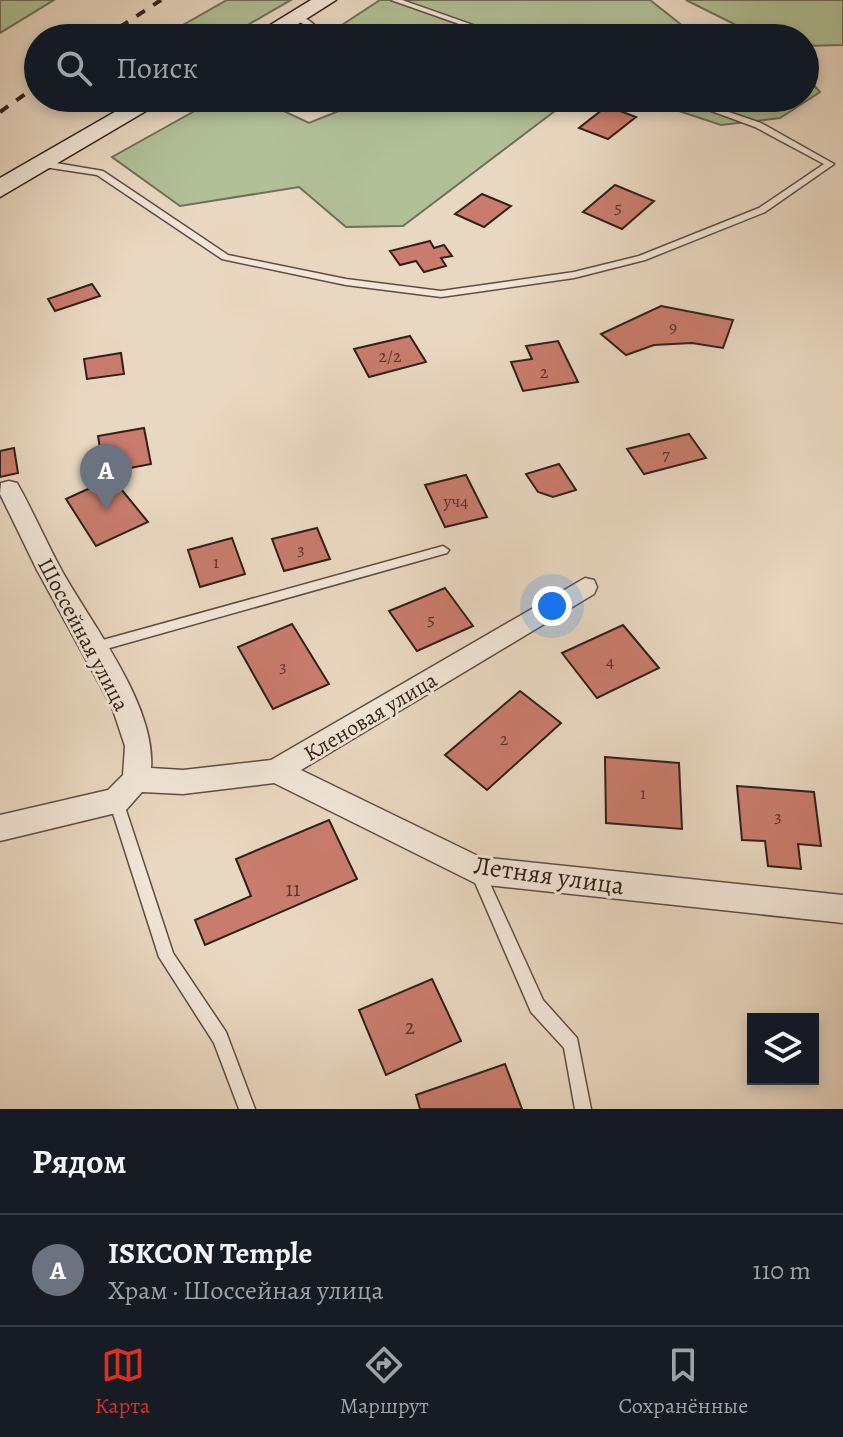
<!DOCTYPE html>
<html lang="ru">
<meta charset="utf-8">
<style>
body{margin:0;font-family:Alegreya,serif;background:#20242c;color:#f1f3f6}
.controls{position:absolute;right:24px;bottom:24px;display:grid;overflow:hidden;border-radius:0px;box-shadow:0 4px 12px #0003}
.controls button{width:72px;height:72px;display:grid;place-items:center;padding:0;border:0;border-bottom:2px solid #363941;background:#171b24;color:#f1f3f6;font:40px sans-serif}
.you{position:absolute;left:552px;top:606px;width:28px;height:28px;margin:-20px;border:6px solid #fff;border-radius:50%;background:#1a73e8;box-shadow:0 0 0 12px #1a73e833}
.badge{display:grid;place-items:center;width:52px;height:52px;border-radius:50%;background:#d93025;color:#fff;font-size:26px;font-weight:700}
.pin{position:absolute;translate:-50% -66px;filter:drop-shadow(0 2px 4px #0008)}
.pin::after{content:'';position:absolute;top:42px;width:28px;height:24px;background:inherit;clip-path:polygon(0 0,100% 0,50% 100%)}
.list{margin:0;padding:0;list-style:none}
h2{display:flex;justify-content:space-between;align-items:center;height:104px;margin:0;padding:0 32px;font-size:34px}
h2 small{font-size:26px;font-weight:400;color:#9ea1a6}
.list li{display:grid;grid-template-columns:52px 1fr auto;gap:24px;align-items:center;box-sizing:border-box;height:112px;padding:0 32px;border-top:2px solid #363941}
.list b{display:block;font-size:30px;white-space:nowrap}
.list p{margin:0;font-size:26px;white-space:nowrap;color:#9ea1a6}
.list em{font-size:26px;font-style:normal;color:#9ea1a6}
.icon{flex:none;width:44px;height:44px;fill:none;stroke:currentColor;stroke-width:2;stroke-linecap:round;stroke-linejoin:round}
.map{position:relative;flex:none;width:843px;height:1109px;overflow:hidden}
.search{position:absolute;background:#171b24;box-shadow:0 4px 12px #0003;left:24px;right:24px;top:24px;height:88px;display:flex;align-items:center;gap:20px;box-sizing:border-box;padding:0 28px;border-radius:44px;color:#9ea1a6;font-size:30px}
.sheet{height:216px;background:#171b24}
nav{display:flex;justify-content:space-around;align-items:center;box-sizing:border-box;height:112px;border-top:2px solid #363941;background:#171b24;font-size:22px;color:#9ea1a6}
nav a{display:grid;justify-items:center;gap:4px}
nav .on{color:#d93025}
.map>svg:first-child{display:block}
.green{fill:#b1c097;stroke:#707058;stroke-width:2}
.building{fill:#c97c6d;stroke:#302018;stroke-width:2}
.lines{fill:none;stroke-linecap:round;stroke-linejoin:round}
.lane-casing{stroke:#5e4e42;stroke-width:3}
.street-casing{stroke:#5e4e42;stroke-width:3}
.secondary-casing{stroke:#302018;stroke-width:3}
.lane{fill:#f1e6d7;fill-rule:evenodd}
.street{fill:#f1e6d7;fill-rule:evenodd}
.secondary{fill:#f1e6d7;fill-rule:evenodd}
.rail{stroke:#302018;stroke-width:4;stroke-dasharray:10 10;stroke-linecap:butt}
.labels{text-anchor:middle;stroke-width:6;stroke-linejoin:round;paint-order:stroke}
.number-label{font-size:18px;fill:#56372d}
.street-label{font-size:22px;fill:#302018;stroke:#f1e6d7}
.near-number-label{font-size:22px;fill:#56372d}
.near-street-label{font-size:26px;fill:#302018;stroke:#f1e6d7}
</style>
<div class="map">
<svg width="843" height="1109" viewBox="0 0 843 1109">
<rect width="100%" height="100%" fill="#e9d8c1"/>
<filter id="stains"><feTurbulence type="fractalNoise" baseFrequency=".0025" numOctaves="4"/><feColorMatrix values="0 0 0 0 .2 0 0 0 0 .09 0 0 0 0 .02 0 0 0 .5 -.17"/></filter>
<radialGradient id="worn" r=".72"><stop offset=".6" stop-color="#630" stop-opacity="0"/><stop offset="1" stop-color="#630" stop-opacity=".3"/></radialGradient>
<g class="green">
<polygon points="0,0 54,0 0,33"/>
<polygon points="227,0 291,0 225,38 160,38"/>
<polygon points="380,0 650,0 698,38 349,38 339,27"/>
<polygon points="686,0 843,0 843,45 805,46 805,38 762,38"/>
<polygon points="805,75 820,92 780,118 721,125 640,98 805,98"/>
<polygon points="218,98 256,98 309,123 371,98 572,98 403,226 346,227 299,187 180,206 112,157"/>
</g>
<g class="building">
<polygon points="607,106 636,117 608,139 579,128"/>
<polygon points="615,185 654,201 622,229 583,212"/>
<polygon points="482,194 511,206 484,227 455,214"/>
<polygon points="430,241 434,248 444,245 452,256 441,258 446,266 424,272 416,261 400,265 390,251"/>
<polygon points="92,284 100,296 55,311 48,299"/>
<polygon points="661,306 733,320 723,348 692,343 654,345 626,355 601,334"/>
<polygon points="410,336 426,362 369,377 354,349"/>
<polygon points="558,341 578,382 523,391 511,362 532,359 526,346"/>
<polygon points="121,353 124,374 87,379 84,359"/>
<polygon points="144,428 151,464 104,473 98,436"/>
<polygon points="689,434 706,458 644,474 627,449"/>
<polygon points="14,448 18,473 0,477 0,451"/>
<polygon points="559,464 576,490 553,497 538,492 526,474"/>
<polygon points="466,475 487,517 445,527 425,485"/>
<polygon points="112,478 148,522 96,546 66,499"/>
<polygon points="317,528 330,559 284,571 272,539"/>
<polygon points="232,538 245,574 200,587 188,550"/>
<polygon points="445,588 473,626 417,651 389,611"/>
<polygon points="292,624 329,684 273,709 238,647"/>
<polygon points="623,625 659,668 597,698 562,653"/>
<polygon points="520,691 561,723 487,790 445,755"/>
<polygon points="605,757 679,763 682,829 606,823"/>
<polygon points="737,786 814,792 821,846 798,844 801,869 768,866 765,841 742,840"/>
<polygon points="329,820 357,879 205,945 195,920 251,896 236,859"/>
<polygon points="432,979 461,1041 386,1075 359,1010"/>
<polygon points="505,1064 522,1109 420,1109 416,1095"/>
</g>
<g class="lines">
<g class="lane-casing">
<g id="lane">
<polygon points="391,0 402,0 510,38 499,38"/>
<path d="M294,15C308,16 318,28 327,38H319L307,26L294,19Z"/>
<polygon points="676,98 688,98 761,123 834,164 765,212 645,260 574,278 441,297 346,285 222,259 97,175 44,167 40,164 44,161 103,171 228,255 346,279 441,291 574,272 639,256 759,208 824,164 755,127"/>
<polygon points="443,546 449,550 447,553 92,653 87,652 86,648 87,644 92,643"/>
<polygon points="116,795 121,797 123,801 173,953 226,1032 255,1109 239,1109 214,1043 159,957 109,801 111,797"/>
<polygon points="477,864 482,866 543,1000 577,1038 591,1109 575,1109 564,1048 531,1012 470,871 472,866"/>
</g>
</g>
<g class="street-casing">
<path id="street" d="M9,481L17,483C33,511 46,542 62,571C92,625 156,705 151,768L183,770L271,760L585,578L594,580L597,587L594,594L301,770L480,857L843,895V923L477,884L274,783L183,794L142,792L126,810L116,813L0,841V815L108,790L123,775L125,746L112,707L37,570L0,494L1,483Z"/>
</g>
<g class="secondary-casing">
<g id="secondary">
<polygon points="311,0 336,0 276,38 249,38"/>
<polygon points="139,98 168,98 0,197 0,178"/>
</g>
</g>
<use href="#lane" class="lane"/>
<use href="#street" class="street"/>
<use href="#secondary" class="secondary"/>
<g class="rail">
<polyline points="103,38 161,0"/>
<polyline points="0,112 38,85"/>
</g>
</g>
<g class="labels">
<g class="number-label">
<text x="618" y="213">5</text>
<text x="673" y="333">9</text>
<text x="390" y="362">2/2</text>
<text x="544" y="378">2</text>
<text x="666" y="460">7</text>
<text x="456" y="507">уч4</text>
<text x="301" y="555">3</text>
<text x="216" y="568">1</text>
<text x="431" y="625">5</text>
<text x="610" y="667">4</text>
<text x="283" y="672">3</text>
<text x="504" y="745">2</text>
<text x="643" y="799">1</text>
<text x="778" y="822">3</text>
</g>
<g class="street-label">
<text transform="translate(84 634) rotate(62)" y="8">Шоссейная улица</text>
<text transform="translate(370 716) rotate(-31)" y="8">Кленовая улица</text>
</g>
<g class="near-number-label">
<text x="293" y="896">11</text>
<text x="410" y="1034">2</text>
</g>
<g class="near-street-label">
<text transform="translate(549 875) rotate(8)" y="9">Летняя улица</text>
</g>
</g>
<rect width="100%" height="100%" filter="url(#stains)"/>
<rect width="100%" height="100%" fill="url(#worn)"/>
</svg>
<div class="controls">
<button><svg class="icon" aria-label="layers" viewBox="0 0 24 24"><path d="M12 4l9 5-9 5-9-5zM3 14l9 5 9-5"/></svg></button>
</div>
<div class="you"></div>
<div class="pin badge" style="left:106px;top:510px;background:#6b7280">A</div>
<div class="search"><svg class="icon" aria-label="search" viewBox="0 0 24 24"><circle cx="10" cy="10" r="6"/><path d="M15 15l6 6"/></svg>Поиск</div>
</div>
<section class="sheet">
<h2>Рядом<small></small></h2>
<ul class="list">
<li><span class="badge" style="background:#6b7280">A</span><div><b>ISKCON Temple</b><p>Храм · Шоссейная улица</p></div><em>110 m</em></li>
</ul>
</section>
<nav>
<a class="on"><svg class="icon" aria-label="map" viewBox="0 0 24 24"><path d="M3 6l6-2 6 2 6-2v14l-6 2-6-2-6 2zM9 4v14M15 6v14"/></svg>Карта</a>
<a><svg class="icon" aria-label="directions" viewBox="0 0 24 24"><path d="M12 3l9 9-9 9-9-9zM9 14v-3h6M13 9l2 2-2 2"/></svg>Маршрут</a>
<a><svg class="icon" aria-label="saved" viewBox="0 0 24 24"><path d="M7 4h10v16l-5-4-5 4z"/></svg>Сохранённые</a>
</nav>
